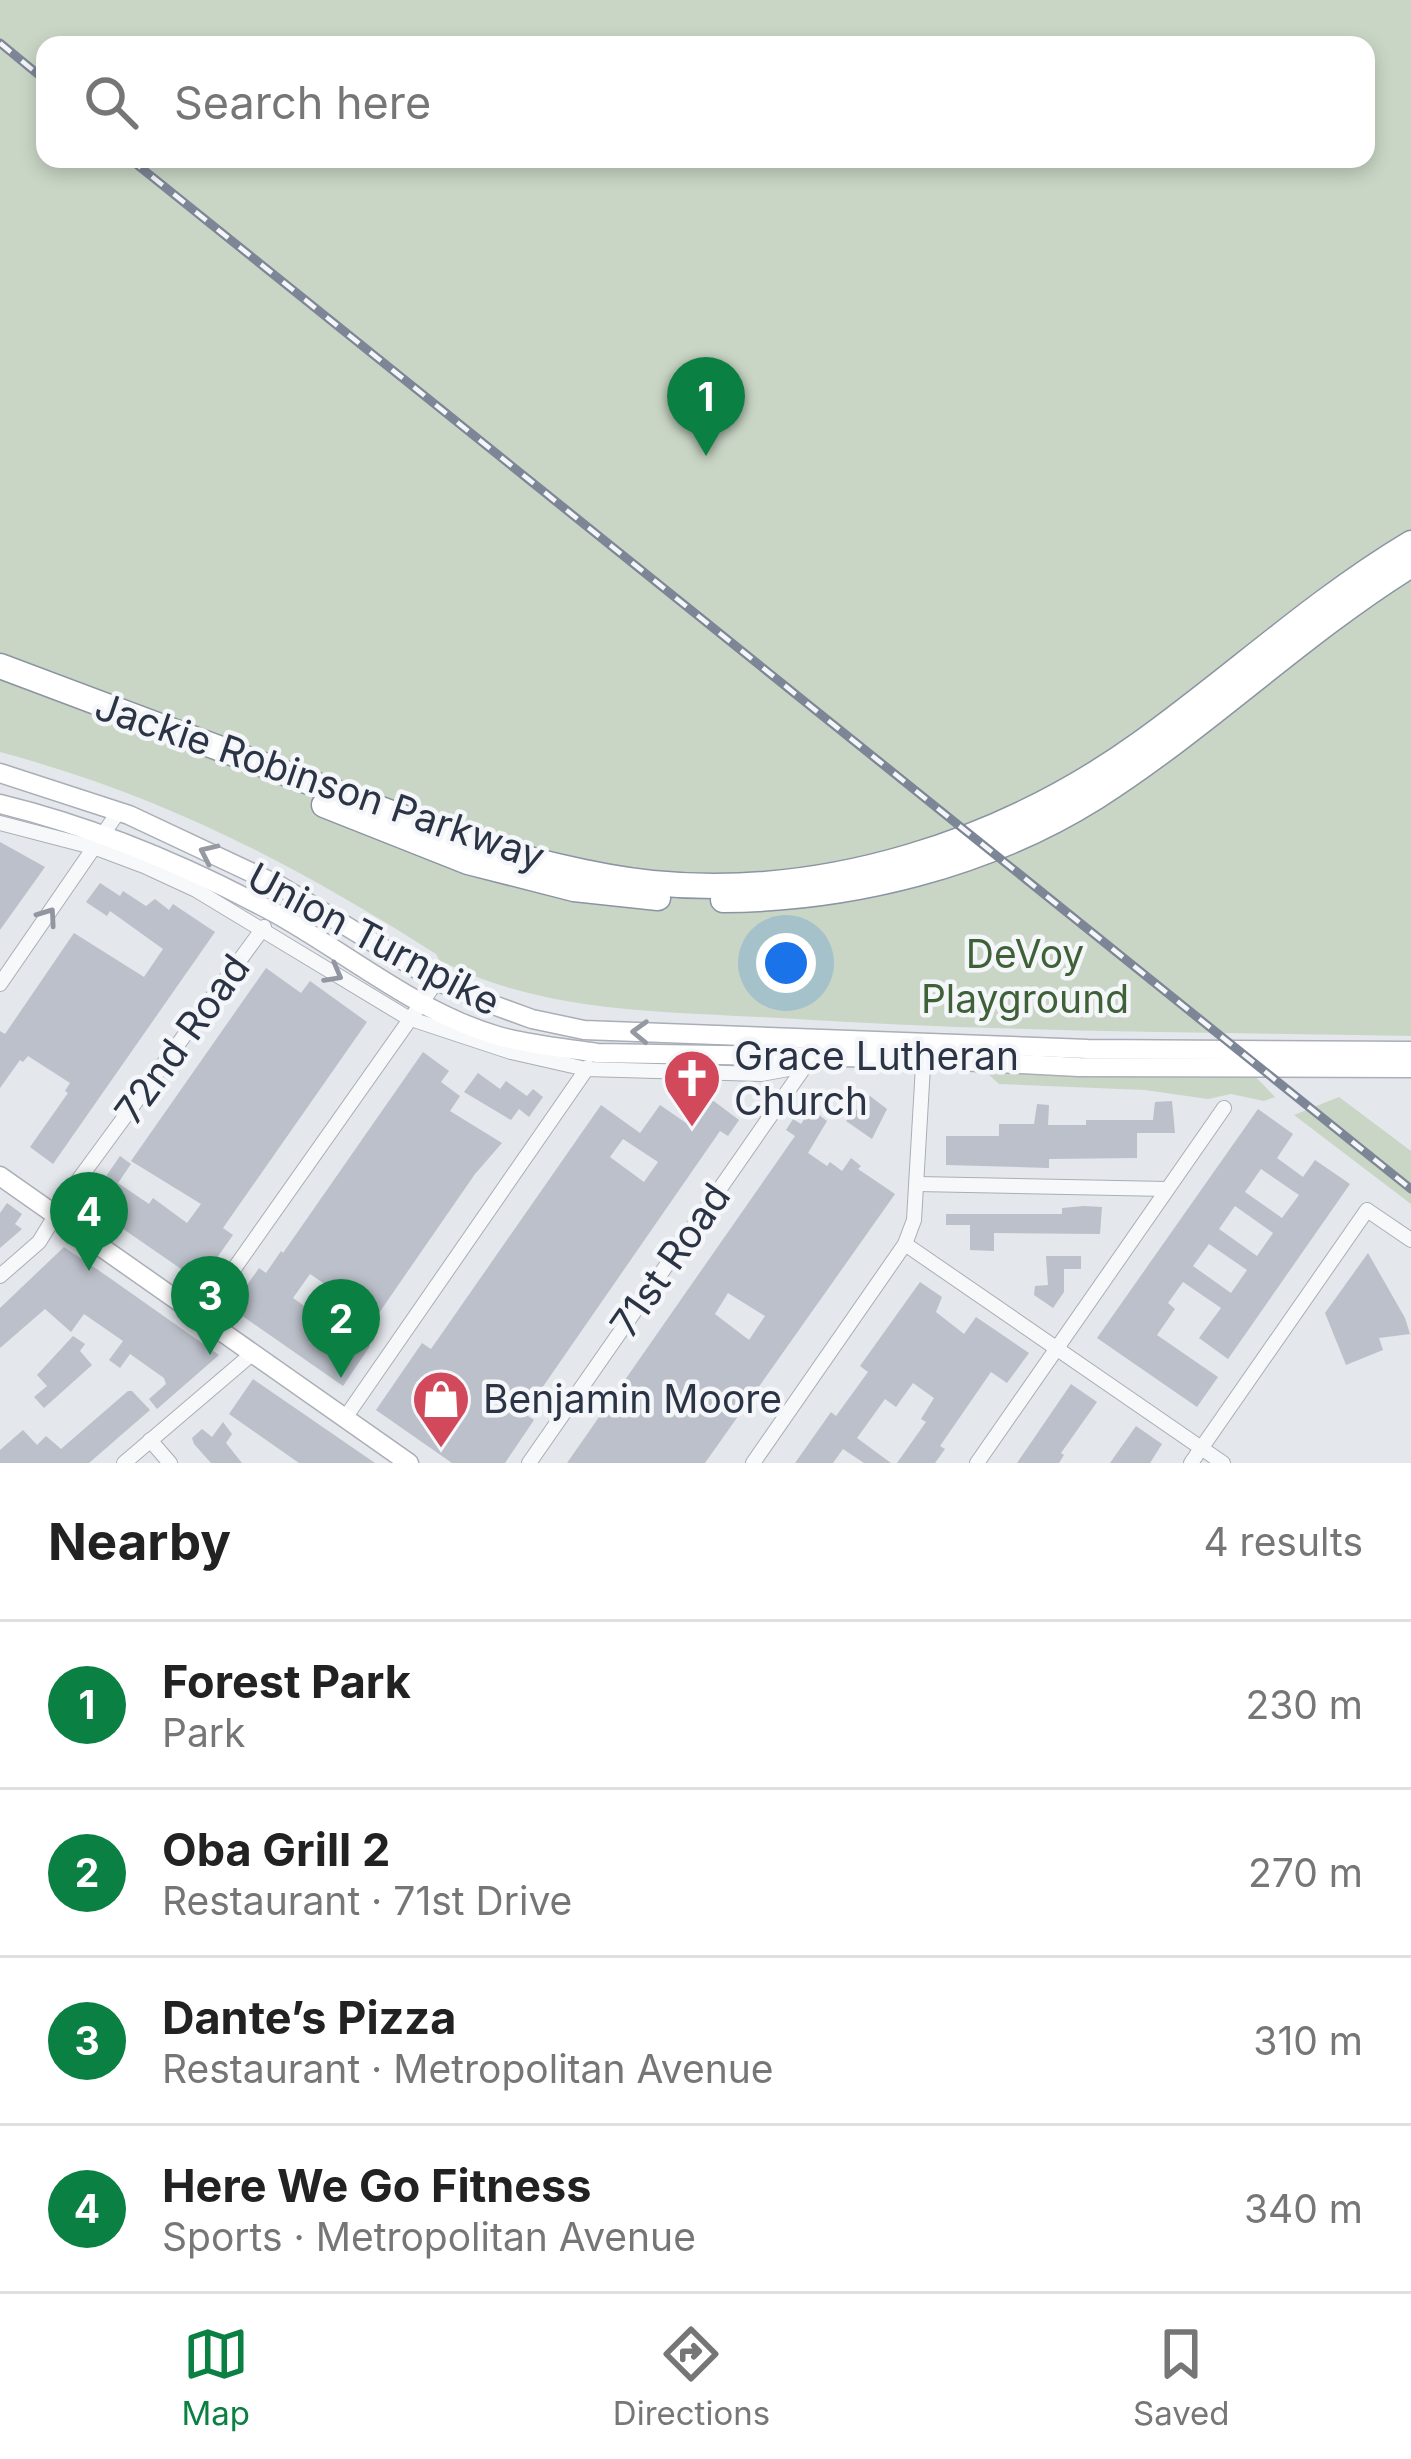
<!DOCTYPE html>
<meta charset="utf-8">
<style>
body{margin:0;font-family:Inter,sans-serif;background:#f2f2f2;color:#222}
.you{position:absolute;left:786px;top:963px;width:42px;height:42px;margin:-30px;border:9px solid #fff;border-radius:50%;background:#1a73e8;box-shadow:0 0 0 18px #1a73e833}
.badge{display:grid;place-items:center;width:78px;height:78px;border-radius:50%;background:#0b8043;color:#fff;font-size:39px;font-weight:700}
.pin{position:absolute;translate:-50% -99px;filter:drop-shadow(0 3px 6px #0008)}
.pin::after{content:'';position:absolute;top:63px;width:42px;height:36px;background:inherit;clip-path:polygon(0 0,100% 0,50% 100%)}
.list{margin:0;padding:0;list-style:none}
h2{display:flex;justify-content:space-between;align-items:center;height:156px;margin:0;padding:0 48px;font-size:51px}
h2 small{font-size:39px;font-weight:400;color:#767676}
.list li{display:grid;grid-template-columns:78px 1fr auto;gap:36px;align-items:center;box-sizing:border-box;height:168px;padding:0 48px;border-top:3px solid #e0e0e0}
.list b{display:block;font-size:45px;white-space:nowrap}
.list p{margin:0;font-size:39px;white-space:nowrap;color:#767676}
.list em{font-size:39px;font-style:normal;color:#767676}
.icon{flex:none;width:66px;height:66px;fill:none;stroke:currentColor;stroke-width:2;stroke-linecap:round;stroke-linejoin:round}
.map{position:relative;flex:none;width:1411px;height:1463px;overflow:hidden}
.search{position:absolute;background:#fff;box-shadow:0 6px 18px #0003;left:36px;right:36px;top:36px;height:132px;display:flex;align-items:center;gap:30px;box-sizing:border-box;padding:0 42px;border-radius:24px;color:#767676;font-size:45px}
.sheet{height:828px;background:#fff}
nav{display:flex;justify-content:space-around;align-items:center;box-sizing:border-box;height:168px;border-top:3px solid #e0e0e0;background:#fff;font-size:33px;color:#767676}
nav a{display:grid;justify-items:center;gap:6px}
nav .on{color:#0b8043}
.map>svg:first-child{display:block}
.green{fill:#c9d6c5;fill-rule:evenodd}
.building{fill:#bbc0ca;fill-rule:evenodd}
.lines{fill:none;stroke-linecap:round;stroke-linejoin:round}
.street-casing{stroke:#a9aeb7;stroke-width:16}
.secondary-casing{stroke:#a9aeb7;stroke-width:21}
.highway-casing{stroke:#8b94a3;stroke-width:27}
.street{stroke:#f7f8fa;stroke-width:14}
.secondary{stroke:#fff;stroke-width:18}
.highway{stroke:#fff;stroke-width:24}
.rail-casing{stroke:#7d8696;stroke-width:9}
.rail{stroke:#f4f6f9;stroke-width:4.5;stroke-dasharray:14;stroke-linecap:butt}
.oneway{stroke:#959aa2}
.oneway2{stroke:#9196a0}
.labels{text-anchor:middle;stroke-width:9;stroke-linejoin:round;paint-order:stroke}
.street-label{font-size:39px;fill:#2b3445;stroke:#f4f6f9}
.park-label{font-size:39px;fill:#3f6138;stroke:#f4f6f9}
.poi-label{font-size:39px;fill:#2b3445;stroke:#f4f6f9;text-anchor:start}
</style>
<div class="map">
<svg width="1411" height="1463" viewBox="0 0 1411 1463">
<rect width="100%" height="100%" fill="#e4e7ec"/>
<g class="green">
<path d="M0,0H1411V1036C1200,1032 990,1032 779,1018C665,1011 544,1014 439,960L436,954C294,864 164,796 0,752ZM45,45H1366V159H45Z"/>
<polygon points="1000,1071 1250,1071 1275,1097 1264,1101 1231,1094 1208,1099 1145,1090 999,1084 988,1074"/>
<polygon points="1339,1097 1411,1151 1411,1204 1294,1115"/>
</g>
<g class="building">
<polygon points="0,842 45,867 0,930"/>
<polygon points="100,883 120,896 123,891 146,906 155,899 169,910 173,904 215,932 53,1164 30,1147 68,1093 65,1091 70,1083 28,1056 23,1062 20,1060 0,1088 0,1031 5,1034 74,933 144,977 163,949 110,911 107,916 86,902"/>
<polygon points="266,968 301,993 310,981 367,1022 223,1228 233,1235 200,1282 87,1204 120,1156 131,1164 118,1183 149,1204 153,1198 187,1223 201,1204 131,1161"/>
<path d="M423,1052L449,1071L441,1082L460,1096L450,1111L502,1143L475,1174L361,1339L370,1346L343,1386L231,1308L259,1268L266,1273L281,1251L283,1253ZM310,1274L329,1287L326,1292L337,1300L324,1320L293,1298Z"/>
<polygon points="478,1073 500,1089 506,1081 527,1096 533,1089 543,1097 529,1117 519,1109 511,1120 464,1092"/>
<polygon points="870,1096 887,1109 872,1139 846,1121"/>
<path d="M711,1099L739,1120L728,1136L720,1131L542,1388L525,1414L534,1420L505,1463H452L376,1410L422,1343L431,1349L601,1105L640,1133L660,1105L692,1127ZM623,1139L658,1162L644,1182L610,1157Z"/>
<polygon points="1172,1101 1175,1133 1137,1133 1137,1158 1049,1159 1049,1168 946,1165 946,1136 999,1136 999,1124 1034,1124 1037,1104 1049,1105 1048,1125 1086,1125 1086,1120 1153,1120 1155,1102"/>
<path d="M811,1109L827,1121L808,1153L827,1166L830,1162L842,1171L851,1158L861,1166L858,1169L895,1194L888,1204L705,1463H567L795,1136L786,1130L793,1119L801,1124ZM728,1293L765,1316L749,1340L715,1314Z"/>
<path d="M1258,1109L1293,1134L1277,1158L1303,1177L1315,1160L1350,1184L1228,1359L1199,1338L1221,1308L1183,1282L1168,1303L1175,1309L1157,1335L1218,1377L1197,1407L1097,1338ZM1261,1169L1299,1195L1282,1218L1245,1192ZM1235,1206L1273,1233L1257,1256L1219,1229ZM1209,1244L1247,1270L1231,1293L1193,1266Z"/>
<polygon points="7,1203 22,1214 15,1224 22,1229 0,1248 0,1213"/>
<polygon points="1084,1206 1102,1207 1100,1234 994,1233 994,1251 970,1250 970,1225 946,1225 946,1214 1062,1214 1062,1208"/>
<polygon points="64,1247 104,1274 219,1355 157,1409 149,1399 166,1384 164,1378 130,1354 120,1368 109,1360 123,1341 84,1314 71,1332 45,1309 0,1348 0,1308"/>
<polygon points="1368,1253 1405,1318 1410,1334 1379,1338 1383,1350 1346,1365 1325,1313"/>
<polygon points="1046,1256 1081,1256 1081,1269 1064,1269 1064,1292 1053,1308 1034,1295 1035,1286 1048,1285"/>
<polygon points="920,1282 942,1297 936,1312 964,1334 976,1317 1029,1353 1007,1383 991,1372 940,1446 945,1449 935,1463 897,1463 926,1422 921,1419 934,1398 913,1383 896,1407 885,1399 857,1438 891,1463 864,1463 843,1449 833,1463 795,1463 831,1412 836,1416 868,1372 860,1366"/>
<polygon points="73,1336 85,1344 80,1351 92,1365 44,1408 34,1397 47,1386 37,1375"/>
<polygon points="253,1379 343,1441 375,1463 299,1463 229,1414"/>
<polygon points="1071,1384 1097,1402 1061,1453 1064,1455 1059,1463 1017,1463"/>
<polygon points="128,1391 132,1391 150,1410 89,1463 0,1463 0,1450 23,1430 37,1445 46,1436 61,1449"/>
<polygon points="223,1422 232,1434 226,1443 242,1463 211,1463 194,1444 192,1438 202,1429 212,1437"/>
<polygon points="1136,1426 1162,1444 1150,1463 1110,1463"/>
</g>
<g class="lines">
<g class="street-casing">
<g id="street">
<polyline points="0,823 96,848 144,866 196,890 408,1018 511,1052 586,1069 761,1074 805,1066"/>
<polyline points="0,984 119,811"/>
<polyline points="917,1184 1167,1189"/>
<polyline points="905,1244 1223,1463"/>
<polyline points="0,1276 39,1242 71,1190 264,927"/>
<polyline points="200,1317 437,981"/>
<polyline points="345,1418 588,1067"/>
<polyline points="150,1440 170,1463"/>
<polyline points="124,1463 253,1353"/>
<polyline points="529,1463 808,1062"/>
<polyline points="753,1463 905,1244 914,1220 924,1049"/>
<polyline points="977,1463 1224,1108"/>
<polyline points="1191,1463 1367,1210 1411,1240"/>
</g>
</g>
<g class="secondary-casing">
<g id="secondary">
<polyline points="0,773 129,815 280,886 437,981 488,1003 532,1019 584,1030 1088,1049 1411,1051"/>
<path d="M0,804C95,827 187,866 273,912C346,952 416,1012 498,1036C530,1045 564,1048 597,1053L900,1058L1079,1067L1411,1068"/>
<polyline points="0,1176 409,1463"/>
</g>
</g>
<g class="highway-casing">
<g id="highway">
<path d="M0,666L466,841C526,859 589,876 652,883C824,900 1002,843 1141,743C1232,678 1314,601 1411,543"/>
<polyline points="324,805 468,862 574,889 658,898"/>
<path d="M723,900C851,899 986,866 1096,797C1206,727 1300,634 1411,565"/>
</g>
</g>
<use href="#street" class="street"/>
<use href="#secondary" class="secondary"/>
<use href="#highway" class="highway"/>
<g class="rail-casing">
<g id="rail">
<polyline points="0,43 45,80"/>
<polyline points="130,159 1411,1189"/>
</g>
</g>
<use href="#rail" class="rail"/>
</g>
<defs><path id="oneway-chevron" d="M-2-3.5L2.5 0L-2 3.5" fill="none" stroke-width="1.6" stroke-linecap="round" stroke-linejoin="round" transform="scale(3)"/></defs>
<g class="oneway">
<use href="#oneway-chevron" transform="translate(208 853) rotate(-155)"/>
<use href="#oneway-chevron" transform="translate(640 1032) rotate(-178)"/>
</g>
<g class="oneway2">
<use href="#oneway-chevron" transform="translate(48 916) rotate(-55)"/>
<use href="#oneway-chevron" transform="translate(334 974) rotate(29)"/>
</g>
<defs>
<g id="church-pin" transform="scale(3)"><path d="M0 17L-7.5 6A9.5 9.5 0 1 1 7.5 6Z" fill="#d1495b" stroke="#f4f6f9"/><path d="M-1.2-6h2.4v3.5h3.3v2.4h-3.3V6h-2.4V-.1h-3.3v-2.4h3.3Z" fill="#fff"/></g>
<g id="shop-pin" transform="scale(3)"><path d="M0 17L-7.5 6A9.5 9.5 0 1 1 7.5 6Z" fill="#d1495b" stroke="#f4f6f9"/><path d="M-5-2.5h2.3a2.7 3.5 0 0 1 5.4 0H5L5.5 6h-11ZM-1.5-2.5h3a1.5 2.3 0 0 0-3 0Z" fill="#fff"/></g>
</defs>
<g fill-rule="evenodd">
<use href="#church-pin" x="692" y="1078"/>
<use href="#shop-pin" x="441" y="1399"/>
</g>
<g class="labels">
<g class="street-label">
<text transform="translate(320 781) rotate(19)" y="14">Jackie Robinson Parkway</text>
<text transform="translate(374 939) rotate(28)" y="14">Union Turnpike</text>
<text transform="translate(182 1039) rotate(-54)" y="14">72nd Road</text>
<text transform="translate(670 1260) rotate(-55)" y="14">71st Road</text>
</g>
<g class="park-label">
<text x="1025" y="968">DeVoy<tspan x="1025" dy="45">Playground</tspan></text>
</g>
<g class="poi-label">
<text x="734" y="1070">Grace Lutheran<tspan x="734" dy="45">Church</tspan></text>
<text x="483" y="1413">Benjamin Moore</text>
</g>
</g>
</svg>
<div class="you"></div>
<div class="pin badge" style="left:706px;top:456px">1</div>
<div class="pin badge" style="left:341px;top:1378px">2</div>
<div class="pin badge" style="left:210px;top:1355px">3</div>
<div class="pin badge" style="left:89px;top:1271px">4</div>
<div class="search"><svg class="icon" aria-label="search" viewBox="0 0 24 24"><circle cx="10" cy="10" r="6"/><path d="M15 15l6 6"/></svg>Search here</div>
</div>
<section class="sheet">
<h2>Nearby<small>4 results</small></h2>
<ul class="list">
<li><span class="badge">1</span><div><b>Forest Park</b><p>Park</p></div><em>230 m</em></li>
<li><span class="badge">2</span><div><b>Oba Grill 2</b><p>Restaurant · 71st Drive</p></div><em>270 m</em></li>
<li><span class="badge">3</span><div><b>Dante’s Pizza</b><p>Restaurant · Metropolitan Avenue</p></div><em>310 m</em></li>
<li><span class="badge">4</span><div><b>Here We Go Fitness</b><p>Sports · Metropolitan Avenue</p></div><em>340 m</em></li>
</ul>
</section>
<nav>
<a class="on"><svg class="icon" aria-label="map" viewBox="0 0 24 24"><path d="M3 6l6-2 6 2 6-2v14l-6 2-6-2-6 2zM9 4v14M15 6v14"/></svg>Map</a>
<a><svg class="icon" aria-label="directions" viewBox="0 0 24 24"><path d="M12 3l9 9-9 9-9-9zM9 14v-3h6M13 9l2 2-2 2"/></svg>Directions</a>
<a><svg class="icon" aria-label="saved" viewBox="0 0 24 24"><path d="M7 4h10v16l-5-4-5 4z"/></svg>Saved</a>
</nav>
